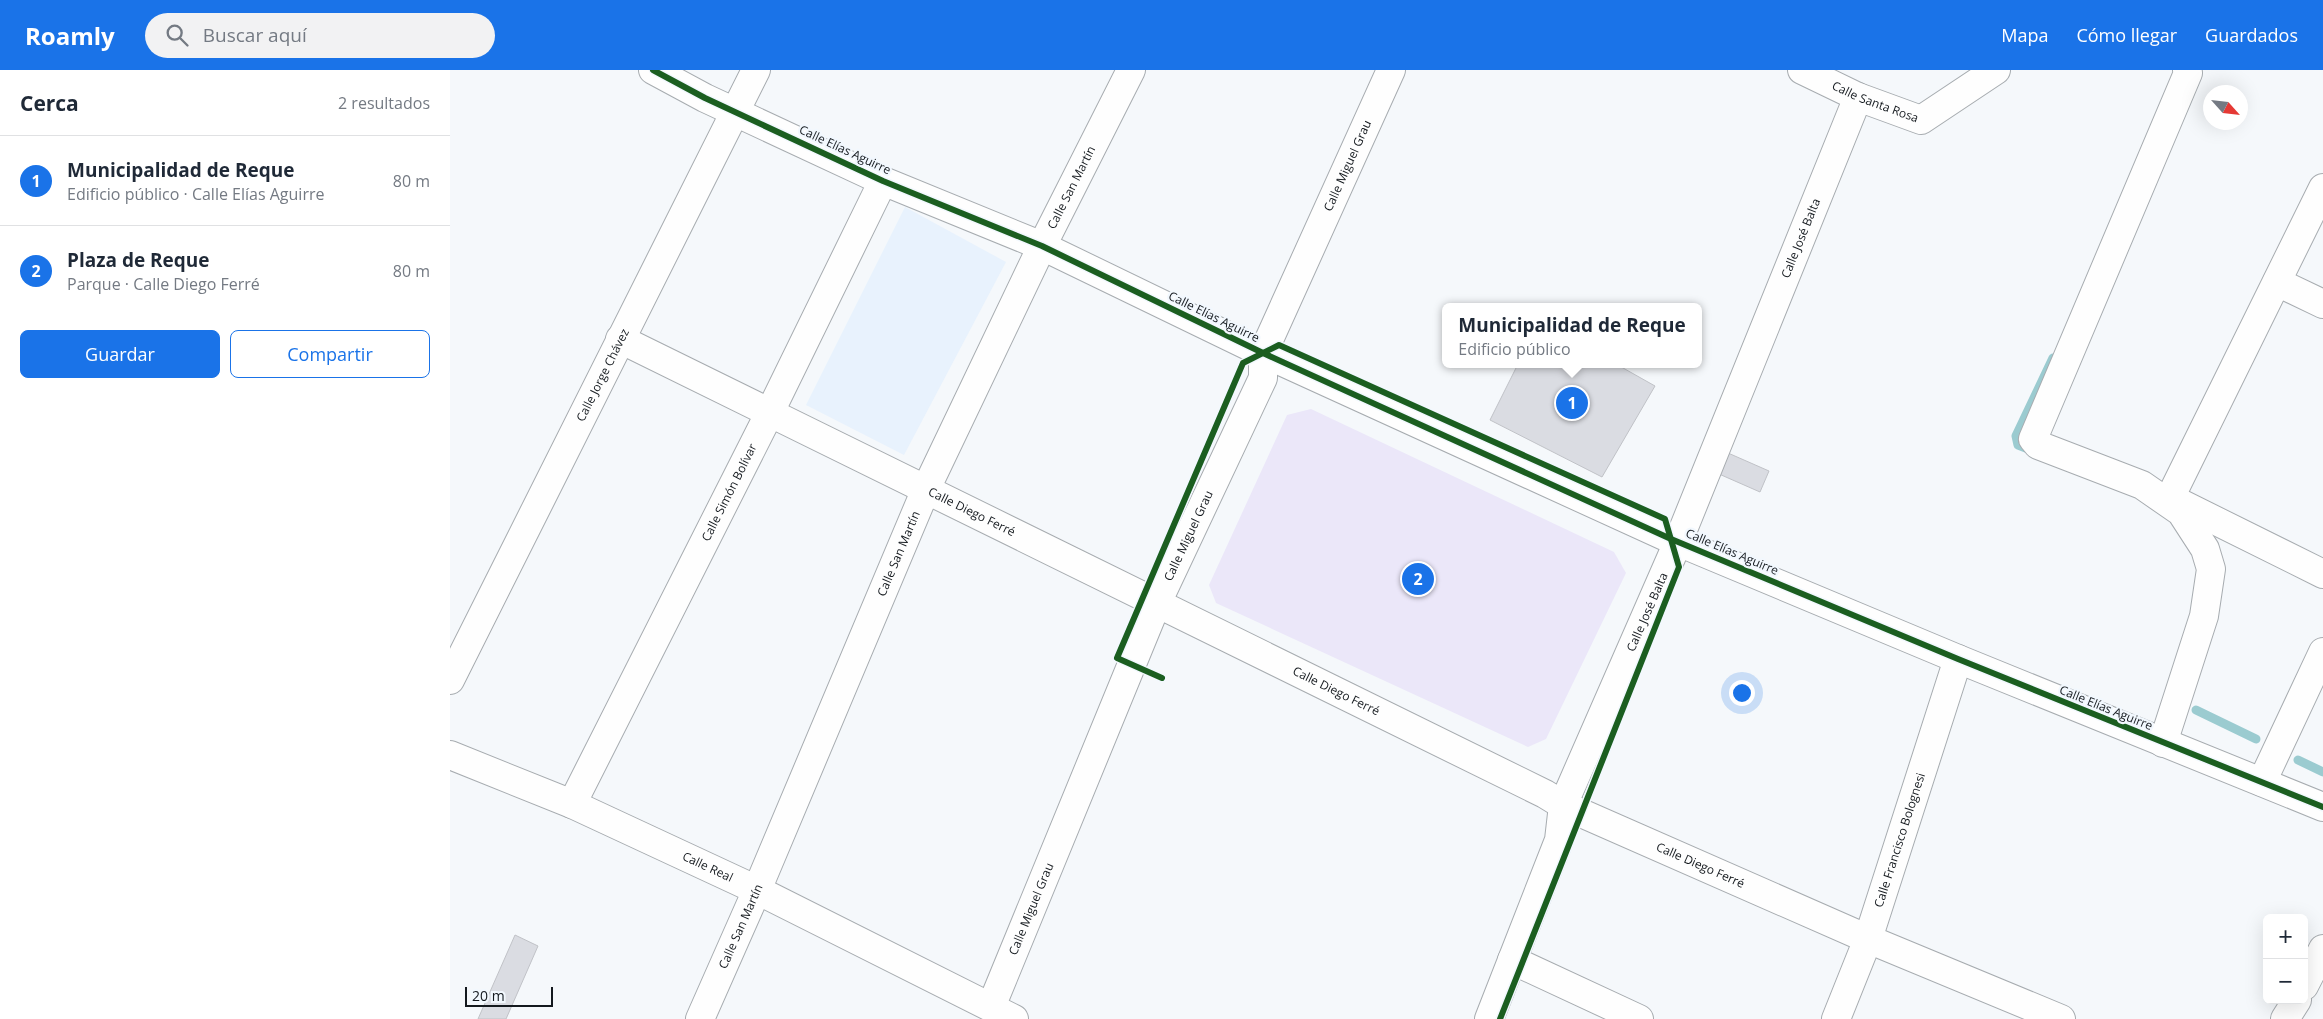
<!DOCTYPE html>
<html lang="es">
<meta charset="utf-8">
<style>
body{margin:0;font-family:"Open Sans",sans-serif;background:#f2f2f3;color:#1f2937}
.controls{position:absolute;right:15px;bottom:15px;display:grid;overflow:hidden;border-radius:8px;box-shadow:0 5px 20px #0002}
.controls button{width:45px;height:45px;display:grid;place-items:center;padding:0;border:0;border-bottom:1px solid #e0e1e3;background:#fff;color:#1f2937;font:25px sans-serif}
.compass{position:absolute;left:1753px;top:15px;width:45px;height:45px;border-radius:50%;background:#fff;box-shadow:0 5px 20px #0002;rotate:117deg}
.scale{position:absolute;left:15px;bottom:12px;width:88px;box-sizing:border-box;padding-left:5px;border:2px solid #14191e;border-top:0;font-size:14px;line-height:18px;white-space:nowrap;color:#14191e;-webkit-text-stroke:4px #f2f8fe;paint-order:stroke}
.you{position:absolute;left:1291px;top:622px;width:18px;height:18px;margin:-12px;border:4px solid #fff;border-radius:50%;background:#1a73e8;box-shadow:0 0 0 8px #1a73e833}
.badge{display:grid;place-items:center;width:32px;height:32px;border-radius:50%;background:#1a73e8;color:#fff;font-size:16px;font-weight:700}
.pin{position:absolute;translate:-50% -50%;border:2px solid #fff;box-shadow:0 1px 5px #0006}
.popup{position:absolute;left:992px;top:233px;width:260px;height:65px;box-sizing:border-box;display:grid;place-content:center;border-radius:8px;background:#fff;filter:drop-shadow(0 1px 4px #0005);font-size:16px;white-space:nowrap;color:#747a83}
.popup b{font-size:19px;color:#1f2937}
.popup::after{content:'';position:absolute;left:50%;top:100%;margin-left:-10px;border:10px solid transparent;border-top-color:#fff}
.list{margin:0;padding:0;list-style:none}
h2{display:flex;justify-content:space-between;align-items:center;height:65px;margin:0;padding:0 20px;font-size:21px}
h2 small{font-size:16px;font-weight:400;color:#747a83}
.list li{display:grid;grid-template-columns:32px 1fr auto;gap:15px;align-items:center;box-sizing:border-box;height:90px;padding:0 20px;border-top:1px solid #e0e1e3}
.list b{display:block;font-size:19px;white-space:nowrap}
.list p{margin:0;font-size:16px;white-space:nowrap;color:#747a83}
.list em{font-size:16px;font-style:normal;color:#747a83}
.actions{display:flex;gap:10px;padding:15px 20px}
.actions a{flex:1;padding:11px 0;border:1px solid #1a73e8;border-radius:8px;text-align:center;font-size:18px;color:#1a73e8}
.actions .main{background:#1a73e8;color:#fff}
.icon{flex:none;width:28px;height:28px;fill:none;stroke:currentColor;stroke-width:2;stroke-linecap:round;stroke-linejoin:round}
.map{position:relative;flex:none;width:1873px;height:949px;overflow:hidden}
header{display:flex;align-items:center;gap:30px;box-sizing:border-box;height:70px;padding:0 25px;background:#1a73e8;color:#fff}
header strong{font-size:24px}
nav{display:flex;gap:28px;margin-inline-start:auto;font-size:18px}
.search{width:350px;height:45px;background:#f2f2f3;display:flex;align-items:center;gap:12px;box-sizing:border-box;padding:0 18px;border-radius:28px;color:#747a83;font-size:19px}
main{display:flex}
aside{flex:1;background:#fff}
.map>svg:first-child{display:block}
.built{fill:#e8f2fd}
.green{fill:#ebe7f9}
.lines{fill:none;stroke-linecap:round;stroke-linejoin:round}
.stream{stroke:#9bcbd0;stroke-width:9}
.building{fill:#dadce2;stroke:#c0c2c7}
.minor-casing{stroke:#a7acb0;stroke-width:30}
.minor{stroke:#fefefe;stroke-width:28}
.cycleway-casing{stroke:#f2f8fe;stroke-width:9}
.cycleway{stroke:#1b5e20;stroke-width:6}
.labels{text-anchor:middle;stroke-width:4.5;stroke-linejoin:round;paint-order:stroke}
.street-label{font-size:12px;fill:#14191e;stroke:#f2f8fe}
</style>
<header>
<strong>Roamly</strong>
<div class="search"><svg class="icon" aria-label="search" viewBox="0 0 24 24"><circle cx="10" cy="10" r="6"/><path d="M15 15l6 6"/></svg>Buscar aquí</div>
<nav><a>Mapa</a><a>Cómo llegar</a><a>Guardados</a></nav>
</header>
<main>
<aside>
<h2>Cerca<small>2 resultados</small></h2>
<ul class="list">
<li><span class="badge">1</span><div><b>Municipalidad de Reque</b><p>Edificio público · Calle Elías Aguirre</p></div><em>80 m</em></li>
<li><span class="badge">2</span><div><b>Plaza de Reque</b><p>Parque · Calle Diego Ferré</p></div><em>80 m</em></li>
</ul>
<div class="actions"><a class="main">Guardar</a><a>Compartir</a></div>
</aside>
<div class="map">
<svg width="1873" height="949" viewBox="0 0 1873 949">
<rect width="100%" height="100%" fill="#f5f8fb"/>
<polygon class="built" points="455,137 556,192 454,385 356,335"/>
<polygon class="green" points="861,339 1164,482 1176,503 1096,669 1078,677 766,533 759,515 837,345"/>
<g class="lines">
<g class="stream">
<polyline points="1581,380 1568,375 1566,366 1603,288"/>
<polyline points="1746,640 1806,669"/>
<polyline points="1848,690 1873,702"/>
</g>
</g>
<g class="building">
<polygon points="1068,294 1166,294 1205,316 1152,407 1040,350"/>
<polygon points="1278,383 1319,401 1310,422 1269,404"/>
<polygon points="65,865 88,876 56,949 28,949"/>
</g>
<g class="lines">
<g class="minor-casing">
<g id="minor">
<polyline points="203,0 255,28 433,111 592,176 813,283 1221,469 1508,589 1873,737"/>
<path id="s1" d="M1352,0L1408,27L1471,50L1546,0"/>
<polyline points="1873,118 1720,428 1873,504"/>
<polyline points="1827,212 1873,234"/>
<path id="s2" d="M170,269L1095,724L1113,735L1418,869L1611,949"/>
<path id="s3" d="M0,610L306,0"/>
<polyline points="1713,673 1754,546 1761,499 1755,479 1731,442 1692,415 1588,375 1583,369 1738,3 1737,0"/>
<path id="s4" d="M0,685L122,734L307,820L564,949"/>
<polyline points="1812,712 1873,582"/>
<path id="s5" d="M122,734L320,342L433,111"/>
<polyline points="1062,890 1189,949"/>
<polyline points="1854,916 1873,879"/>
<path id="s6" d="M541,937L707,533L813,308V283L941,0"/>
<path id="s7" d="M250,949L307,820L476,419L592,176L681,0"/>
<path id="s8" d="M1039,949L1109,770L1113,735L1228,472L1408,27"/>
<path id="s9" d="M1386,949L1418,869L1508,589"/>
<polyline points="1835,949 1847,930"/>
</g>
</g>
<use href="#minor" class="minor"/>
<g class="cycleway-casing">
<g id="cycleway">
<polyline points="203,0 255,28 433,111 592,176 813,283 1221,469 1508,589 1873,737"/>
<polyline points="712,608 667,588 793,293 829,275 1215,449 1229,497 1050,949"/>
</g>
</g>
<use href="#cycleway" class="cycleway"/>
</g>
<g class="labels">
<g class="street-label">
<text dy="4" stroke="none"><textPath href="#s1" startOffset="80">Calle Santa Rosa</textPath></text>
<text transform="translate(395 80) rotate(25)" y="4">Calle Elías Aguirre</text>
<text dy="4" stroke="none"><textPath href="#s6" startOffset="916">Calle Miguel Grau</textPath></text>
<text dy="4" stroke="none"><textPath href="#s7" startOffset="911">Calle San Martín</textPath></text>
<text dy="4" stroke="none"><textPath href="#s8" startOffset="842">Calle José Balta</textPath></text>
<text transform="translate(764 247) rotate(26)" y="4">Calle Elías Aguirre</text>
<text dy="4" stroke="none"><textPath href="#s3" startOffset="341">Calle Jorge Chávez</textPath></text>
<text dy="4" stroke="none"><textPath href="#s5" startOffset="349">Calle Simón Bolívar</textPath></text>
<text dy="4" stroke="none"><textPath href="#s2" startOffset="392">Calle Diego Ferré</textPath></text>
<text dy="4" stroke="none"><textPath href="#s6" startOffset="511">Calle Miguel Grau</textPath></text>
<text transform="translate(1282 482) rotate(23)" y="4">Calle Elías Aguirre</text>
<text dy="4" stroke="none"><textPath href="#s7" startOffset="506">Calle San Martín</textPath></text>
<text dy="4" stroke="none"><textPath href="#s8" startOffset="438">Calle José Balta</textPath></text>
<text dy="4" stroke="none"><textPath href="#s2" startOffset="798">Calle Diego Ferré</textPath></text>
<text transform="translate(1656 638) rotate(22)" y="4">Calle Elías Aguirre</text>
<text dy="4" stroke="none"><textPath href="#s9" startOffset="190">Calle Francisco Bolognesi</textPath></text>
<text dy="4" stroke="none"><textPath href="#s2" startOffset="1202">Calle Diego Ferré</textPath></text>
<text dy="4" stroke="none"><textPath href="#s4" startOffset="281">Calle Real</textPath></text>
<text dy="4" stroke="none"><textPath href="#s6" startOffset="106">Calle Miguel Grau</textPath></text>
<text dy="4" stroke="none"><textPath href="#s7" startOffset="101">Calle San Martín</textPath></text>
</g>
</g>
</svg>
<div class="controls">
<button>+</button>
<button>−</button>
</div>
<svg class="compass" viewBox="-18 -18 36 36"><path d="M0-13l5 13h-10z" fill="#e53935"/><path d="M0 13l5-13h-10z" fill="#747a83"/></svg>
<div class="scale">20 m</div>
<div class="you"></div>
<div class="pin badge" style="left:1122px;top:333px">1</div>
<div class="popup"><b>Municipalidad de Reque</b>Edificio público</div>
<div class="pin badge" style="left:968px;top:509px">2</div>
</div>
</main>
